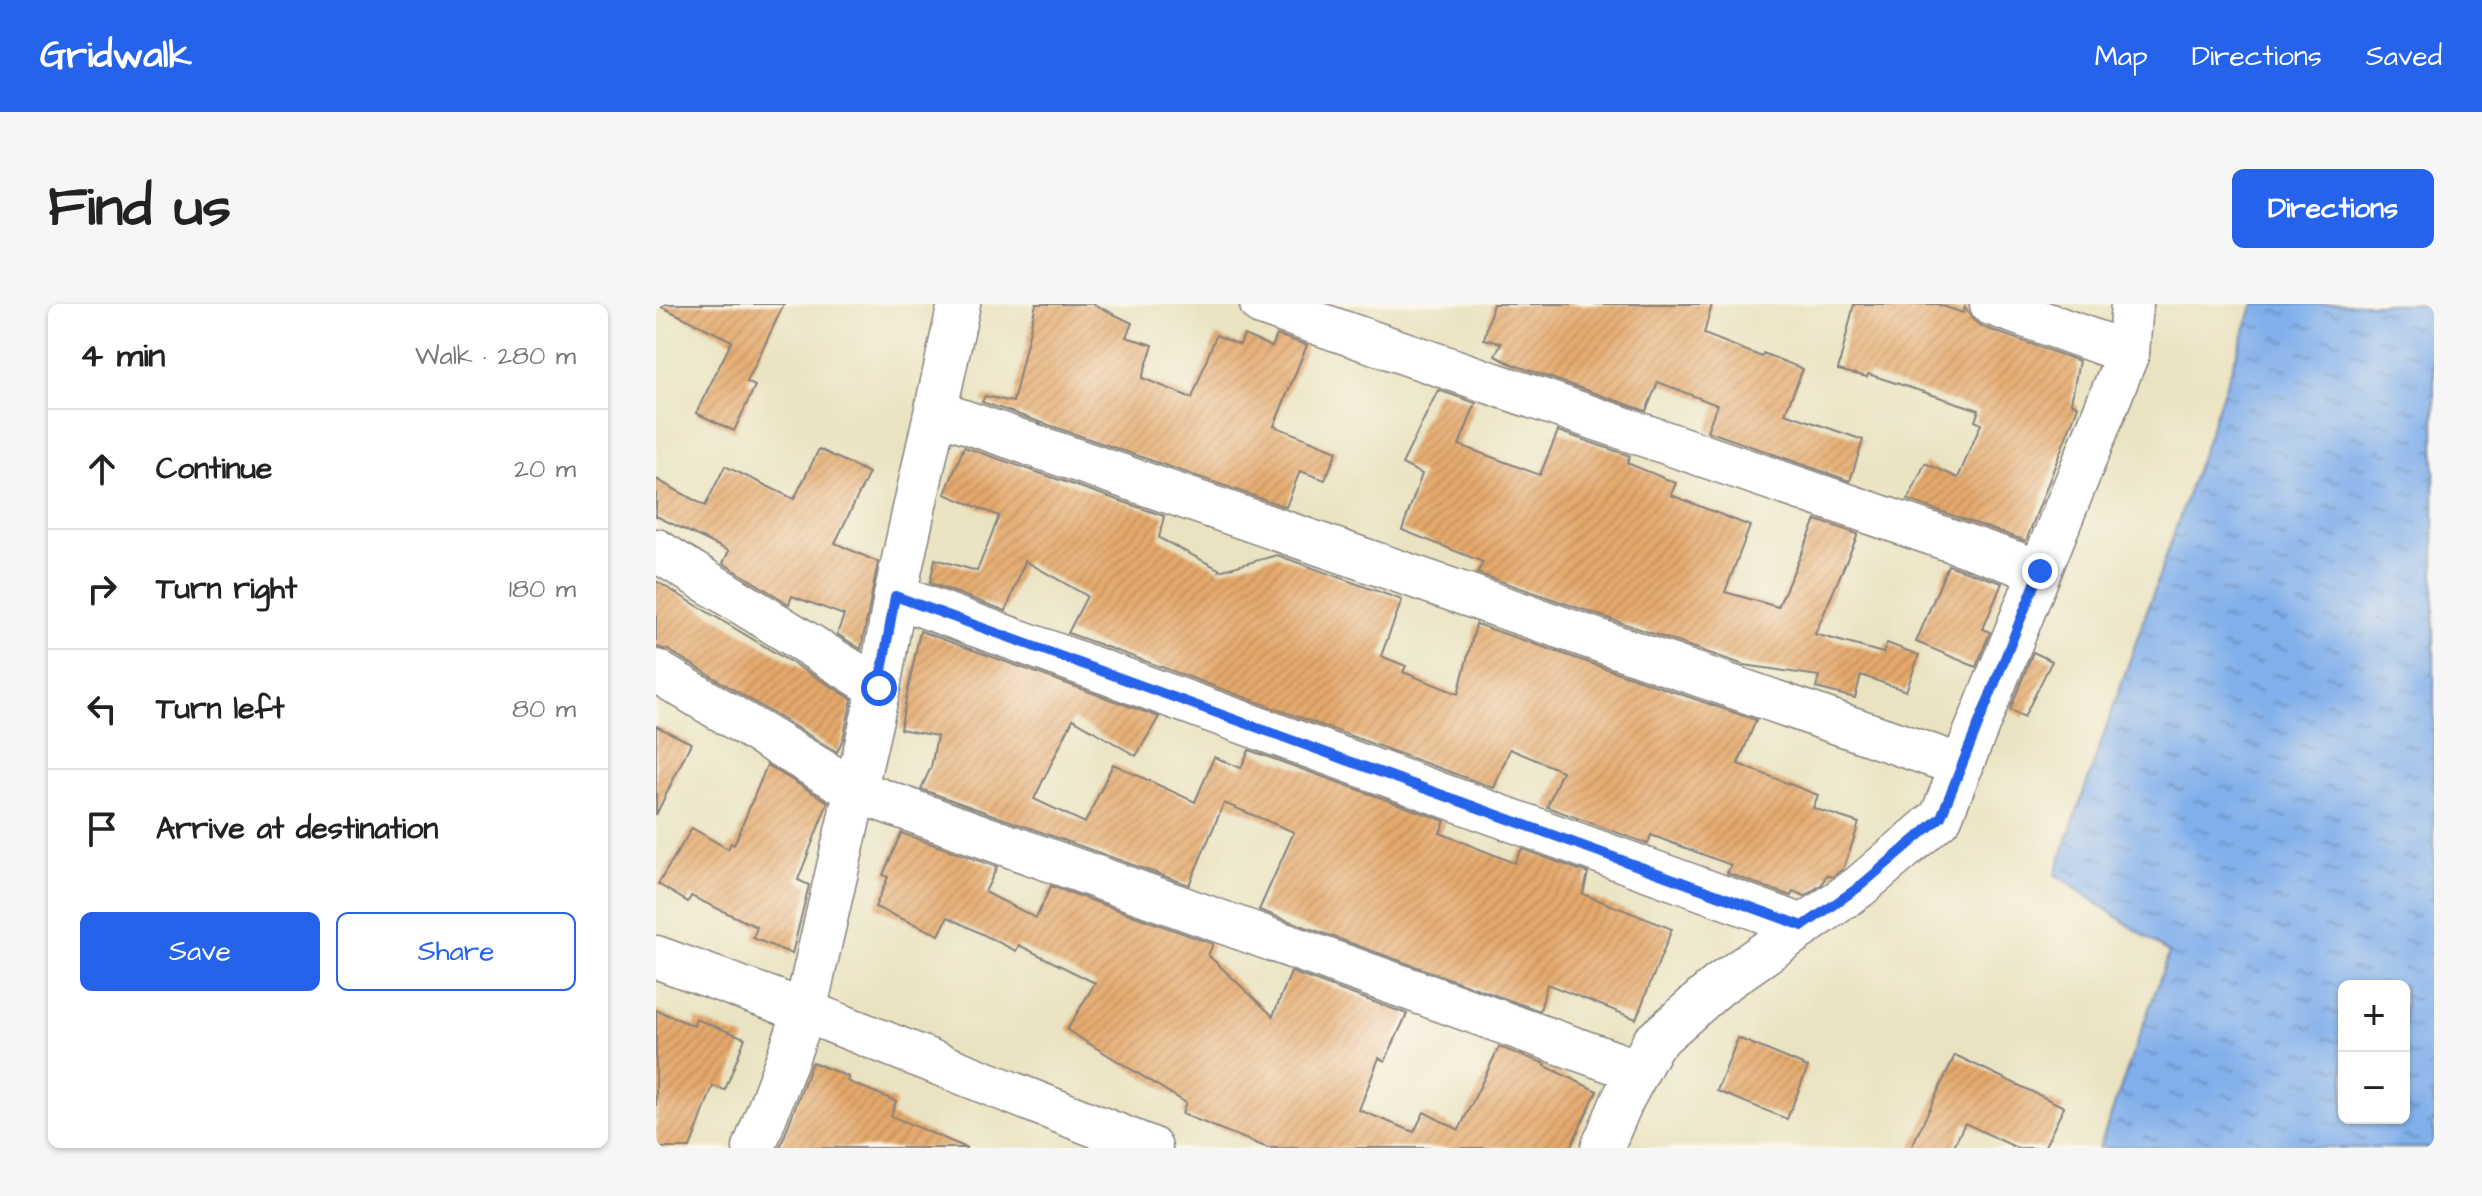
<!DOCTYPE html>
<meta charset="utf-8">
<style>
body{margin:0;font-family:"Architects Daughter",sans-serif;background:#f6f6f6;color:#222}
.controls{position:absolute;right:24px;bottom:24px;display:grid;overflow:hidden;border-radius:12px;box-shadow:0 2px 6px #0004}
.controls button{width:72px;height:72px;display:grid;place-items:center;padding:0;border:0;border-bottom:2px solid #e0e0e0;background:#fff;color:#222;font:40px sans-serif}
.stop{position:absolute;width:24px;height:24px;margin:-18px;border:6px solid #2563eb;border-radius:50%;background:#fff}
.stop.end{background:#2563eb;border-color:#fff;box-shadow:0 2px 8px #0008}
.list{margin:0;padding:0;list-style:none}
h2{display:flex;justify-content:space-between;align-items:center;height:104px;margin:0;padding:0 32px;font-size:34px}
h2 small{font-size:26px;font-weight:400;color:#767676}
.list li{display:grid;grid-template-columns:52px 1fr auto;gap:24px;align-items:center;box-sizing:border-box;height:120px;padding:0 32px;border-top:2px solid #e0e0e0}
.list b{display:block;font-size:30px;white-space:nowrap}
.list em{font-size:26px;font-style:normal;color:#767676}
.actions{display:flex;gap:16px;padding:24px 32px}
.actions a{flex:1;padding:18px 0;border:2px solid #2563eb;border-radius:12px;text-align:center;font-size:28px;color:#2563eb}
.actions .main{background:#2563eb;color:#fff}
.icon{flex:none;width:44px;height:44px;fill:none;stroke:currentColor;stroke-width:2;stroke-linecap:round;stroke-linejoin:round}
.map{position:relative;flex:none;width:1778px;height:844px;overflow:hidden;border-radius:12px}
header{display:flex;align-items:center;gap:48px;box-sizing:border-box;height:112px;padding:0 40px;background:#2563eb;color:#fff}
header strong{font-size:38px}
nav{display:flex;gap:44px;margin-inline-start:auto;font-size:28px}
.intro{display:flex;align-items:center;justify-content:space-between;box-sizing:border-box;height:192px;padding:0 48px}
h1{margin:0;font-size:56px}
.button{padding:20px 36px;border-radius:12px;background:#2563eb;color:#fff;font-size:28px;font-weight:700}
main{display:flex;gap:48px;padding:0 48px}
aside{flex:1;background:#fff;border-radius:12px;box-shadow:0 2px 6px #0004}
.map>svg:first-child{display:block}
.water{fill:url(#water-ripples);stroke:#516893;stroke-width:2;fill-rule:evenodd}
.building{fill:url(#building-hatch)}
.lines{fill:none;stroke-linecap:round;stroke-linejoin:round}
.minor-casing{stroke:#86827e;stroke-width:45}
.minor{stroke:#fff;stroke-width:42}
.route{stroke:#2563eb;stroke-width:10}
</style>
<header>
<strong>Gridwalk</strong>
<nav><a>Map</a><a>Directions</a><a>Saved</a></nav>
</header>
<div class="intro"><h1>Find us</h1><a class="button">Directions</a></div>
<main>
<aside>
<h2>4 min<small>Walk · 280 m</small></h2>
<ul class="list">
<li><svg class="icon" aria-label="ahead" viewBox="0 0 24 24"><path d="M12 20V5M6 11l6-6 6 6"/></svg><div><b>Continue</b></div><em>20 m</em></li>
<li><svg class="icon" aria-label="right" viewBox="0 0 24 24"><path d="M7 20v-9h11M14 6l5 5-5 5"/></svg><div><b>Turn right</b></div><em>180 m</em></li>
<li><svg class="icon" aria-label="left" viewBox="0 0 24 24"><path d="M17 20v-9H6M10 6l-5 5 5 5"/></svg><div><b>Turn left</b></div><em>80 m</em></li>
<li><svg class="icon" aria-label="arrive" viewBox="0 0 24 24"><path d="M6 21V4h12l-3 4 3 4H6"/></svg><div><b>Arrive at destination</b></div></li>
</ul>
<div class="actions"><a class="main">Save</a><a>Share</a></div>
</aside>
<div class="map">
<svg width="1778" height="844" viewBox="0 0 1778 844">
<defs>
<pattern id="water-ripples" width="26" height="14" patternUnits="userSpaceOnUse" patternTransform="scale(2)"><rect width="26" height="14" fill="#80afeb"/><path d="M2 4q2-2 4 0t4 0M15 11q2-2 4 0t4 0" fill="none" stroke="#688ec0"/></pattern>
<pattern id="building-hatch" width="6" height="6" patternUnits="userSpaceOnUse" patternTransform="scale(2)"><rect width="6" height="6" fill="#e4a86b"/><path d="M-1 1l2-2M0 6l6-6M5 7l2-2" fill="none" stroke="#c3905e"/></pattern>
</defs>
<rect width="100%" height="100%" fill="#fbf7ec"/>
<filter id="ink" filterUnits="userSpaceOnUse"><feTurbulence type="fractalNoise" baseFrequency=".0125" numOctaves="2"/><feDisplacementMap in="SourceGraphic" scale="16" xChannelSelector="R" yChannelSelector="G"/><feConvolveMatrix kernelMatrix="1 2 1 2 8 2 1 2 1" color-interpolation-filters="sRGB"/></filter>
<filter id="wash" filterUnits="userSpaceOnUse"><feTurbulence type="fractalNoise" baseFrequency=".006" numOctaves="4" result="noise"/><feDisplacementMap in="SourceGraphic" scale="32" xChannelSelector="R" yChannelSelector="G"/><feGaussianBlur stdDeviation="1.8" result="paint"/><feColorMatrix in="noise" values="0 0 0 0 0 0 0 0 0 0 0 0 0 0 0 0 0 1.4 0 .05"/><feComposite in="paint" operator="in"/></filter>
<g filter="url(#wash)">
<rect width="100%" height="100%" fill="#eae3c1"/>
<path class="water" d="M1598,0H1778V844H1443L1513,649L1399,570ZM1688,682H1748V814H1688Z"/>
<g id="blocks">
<g class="building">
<polygon points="0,0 128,0 91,78 99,82 78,127 40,109 76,37"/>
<polygon points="380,0 437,0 476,19 470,33 497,41 486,74 536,94 560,31 584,41 588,31 616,43 621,31 651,41 618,122 681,147 669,176 644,167 630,203 326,98 329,92 357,98"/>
<polygon points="837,0 1056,0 1048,30 1106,53 1107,49 1147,65 1129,109 1207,136 1194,177 1051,127 1061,101 1002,78 990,107 858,61 839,52 845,39 828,35"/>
<polygon points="1198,0 1281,0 1307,9 1309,3 1317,16 1327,23 1423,57 1415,99 1422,102 1370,237 1252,196 1269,159 1302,174 1325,120 1319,117 1323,106 1212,70 1211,73 1182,66"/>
<polygon points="782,86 820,99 803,141 884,171 902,127 974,152 971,159 1020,179 1015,191 1094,222 1069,288 1122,303 1160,216 1202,230 1159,330 1227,349 1231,339 1263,351 1250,387 1205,371 1199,394 1160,384 1163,372 1088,361 821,269 827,258 746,226 766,170 746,160"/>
<polygon points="308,143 508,212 503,234 563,265 563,267 621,251 746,296 725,352 750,362 747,368 802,390 820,320 1100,416 1082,460 1162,491 1157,504 1203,519 1188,564 1176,573 1170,571 1166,580 1149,592 1137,587 1135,592 1071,569 1075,561 995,531 992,540 891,503 906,467 854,445 838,484 412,329 431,292 369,257 350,307 274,279 279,255 321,267 343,212 289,190"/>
<polygon points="163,145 213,169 179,239 222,258 205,345 181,330 188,311 136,292 133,300 67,259 73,247 0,212 0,175 49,202 69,162 138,195"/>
<polygon points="1292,261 1346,279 1327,325 1334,328 1320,363 1260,338"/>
<polygon points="0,277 196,395 187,435 181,448 12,346 0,343"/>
<polygon points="264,327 503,413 480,452 417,415 378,495 429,519 457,460 539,498 558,453 585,464 593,446 789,517 784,529 858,559 866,545 932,569 927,590 1016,625 980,715 891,680 884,707 603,606 638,528 568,499 533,581 265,485 275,463 281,432 244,425"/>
<polygon points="1377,348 1396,357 1368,413 1354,406"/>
<polygon points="0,422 35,439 0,511"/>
<polygon points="111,461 172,498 142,576 153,581 136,650 97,634 101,623 35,592 32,598 2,580 36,524 72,545 75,539 78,541"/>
<polygon points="245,529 341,563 329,588 380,614 395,582 557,640 552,651 617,712 635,668 751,710 729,757 723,754 703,806 758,828 768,808 803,826 843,743 890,760 889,762 941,787 914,844 612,844 526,810 530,799 411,726 439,679 363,641 360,647 292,613 283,631 219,603 232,573 227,571"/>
<polygon points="0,706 38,722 40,715 89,734 69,786 57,782 34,844 0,844"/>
<polygon points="1082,734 1152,763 1131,815 1061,787"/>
<polygon points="1299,751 1408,803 1388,844 1361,844 1309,819 1297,844 1255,844"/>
<polygon points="156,758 193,773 191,777 240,797 235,812 311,844 124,844"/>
</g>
</g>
</g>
<g filter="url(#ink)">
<use href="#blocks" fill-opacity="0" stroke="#86827e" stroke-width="2"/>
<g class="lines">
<g class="minor-casing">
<g id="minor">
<polyline points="605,0 1384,267"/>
<polyline points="1335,0 1472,49"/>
<polyline points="281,108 1306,462"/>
<polyline points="0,246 223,384"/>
<polyline points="239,292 1147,622"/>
<polyline points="0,367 200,487 982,767"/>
<polyline points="0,653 149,707 495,844"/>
<polyline points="98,844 149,707 223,384 239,292 303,0"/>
<polyline points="946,844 967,795 997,739 1063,681 1203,583 1285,513 1472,49 1476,0"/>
</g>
</g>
<use href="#minor" class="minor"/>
</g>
</g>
<g class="lines" filter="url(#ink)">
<polyline class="route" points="223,384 239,292 1147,622 1203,583 1285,513 1384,267"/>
</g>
</svg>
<div class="controls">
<button>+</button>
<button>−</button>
</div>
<div class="stop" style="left:223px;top:384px"></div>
<div class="stop end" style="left:1384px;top:267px"></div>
</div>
</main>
